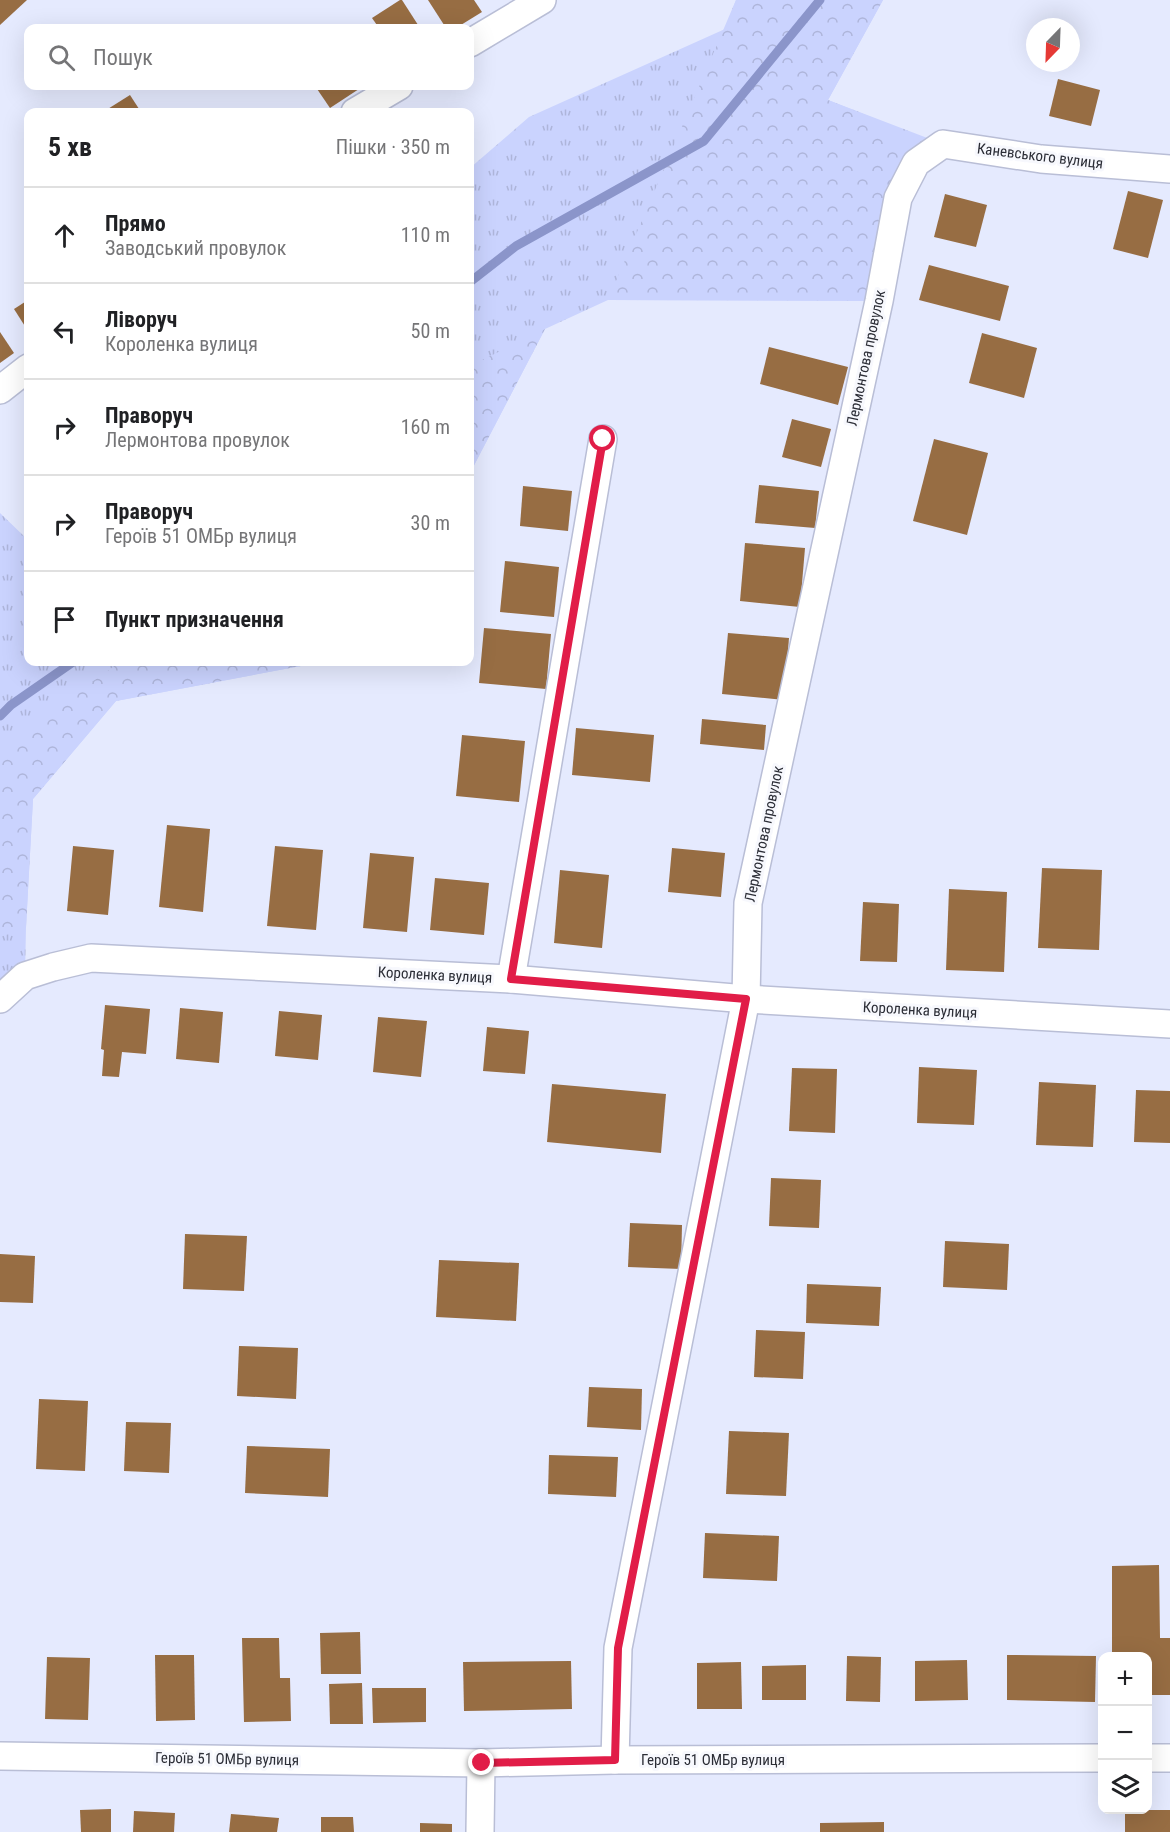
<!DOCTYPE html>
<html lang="uk">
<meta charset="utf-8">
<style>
body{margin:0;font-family:"Roboto Condensed",sans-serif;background:#f6f6f6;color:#202124}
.controls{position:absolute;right:18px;bottom:18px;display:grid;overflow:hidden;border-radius:12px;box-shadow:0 6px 24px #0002}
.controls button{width:54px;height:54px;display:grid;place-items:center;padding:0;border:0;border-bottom:2px solid #e0e0e0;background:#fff;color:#202124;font:30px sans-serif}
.compass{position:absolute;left:1026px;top:18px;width:54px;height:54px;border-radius:50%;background:#fff;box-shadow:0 6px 24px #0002;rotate:203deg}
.stop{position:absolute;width:18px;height:18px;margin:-14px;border:4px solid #e11d48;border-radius:50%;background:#fff}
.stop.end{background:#e11d48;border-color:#fff;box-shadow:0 2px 6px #0008}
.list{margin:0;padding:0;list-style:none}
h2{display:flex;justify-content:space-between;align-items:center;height:78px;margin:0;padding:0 24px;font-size:26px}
h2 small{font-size:20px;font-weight:400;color:#757577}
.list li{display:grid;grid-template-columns:39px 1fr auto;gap:18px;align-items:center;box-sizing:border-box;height:96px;padding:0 24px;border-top:2px solid #e0e0e0}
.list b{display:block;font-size:22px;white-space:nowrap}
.list p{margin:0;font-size:20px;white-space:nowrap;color:#757577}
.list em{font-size:20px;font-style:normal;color:#757577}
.icon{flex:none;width:33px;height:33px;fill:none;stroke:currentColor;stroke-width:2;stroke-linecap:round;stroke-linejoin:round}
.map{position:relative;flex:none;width:1170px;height:1832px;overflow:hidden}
.search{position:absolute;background:#fff;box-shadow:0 6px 24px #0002;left:24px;top:24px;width:450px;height:66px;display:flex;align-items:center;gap:15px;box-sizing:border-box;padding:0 21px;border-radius:12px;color:#757577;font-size:22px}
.panel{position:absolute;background:#fff;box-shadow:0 6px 24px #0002;left:24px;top:108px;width:450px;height:558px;border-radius:12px}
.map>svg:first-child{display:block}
.grass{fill:url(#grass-tufts)}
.forest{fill:url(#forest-crowns)}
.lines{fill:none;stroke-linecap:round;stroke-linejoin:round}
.stream{stroke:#8b95ca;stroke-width:9}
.building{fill:#976d43}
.street-casing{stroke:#b9bed6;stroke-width:30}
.street{stroke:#fff;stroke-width:27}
.route{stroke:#e11d48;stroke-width:8}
.labels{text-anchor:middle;stroke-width:6;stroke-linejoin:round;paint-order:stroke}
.street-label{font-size:15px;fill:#2b2d36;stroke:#f7f8fd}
</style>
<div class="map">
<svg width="1170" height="1832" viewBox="0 0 1170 1832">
<defs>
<pattern id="grass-tufts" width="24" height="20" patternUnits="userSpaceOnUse" patternTransform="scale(1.5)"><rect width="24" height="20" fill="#cad3fe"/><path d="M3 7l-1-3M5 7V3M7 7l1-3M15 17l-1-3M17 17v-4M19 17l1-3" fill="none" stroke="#aeb5da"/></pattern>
<pattern id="forest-crowns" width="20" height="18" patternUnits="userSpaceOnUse" patternTransform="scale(1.5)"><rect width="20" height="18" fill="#cad3fe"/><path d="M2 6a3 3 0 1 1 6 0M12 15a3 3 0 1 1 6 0" fill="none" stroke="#aeb5da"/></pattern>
</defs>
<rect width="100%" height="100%" fill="#e5eafe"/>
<g class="grass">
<polygon points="736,0 883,0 828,100 943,144 916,163 879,301 608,300 545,329 470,473 470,168 529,117 725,29"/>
<polygon points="0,513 28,540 28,662 322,662 116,701 33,799 26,927 25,976 0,999"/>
</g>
<g class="forest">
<polygon points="736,0 883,0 828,100 876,119 916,163 879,301 608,300"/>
<polygon points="545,329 470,473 470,366"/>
<polygon points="120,662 322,662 116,701 33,799 26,927 0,937 0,756 12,739"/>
</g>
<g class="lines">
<g class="stream">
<polyline points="470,282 516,246 704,141 820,0"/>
<polyline points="0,716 11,705 73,662"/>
</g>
</g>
<g class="building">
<polygon points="0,0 27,0 0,25"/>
<polygon points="400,0 402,0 420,28 379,28 372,18"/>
<polygon points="428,0 474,0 482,12 456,28 446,28"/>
<polygon points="1058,79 1100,90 1091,126 1049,116"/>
<polygon points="315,86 357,86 359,89 330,108"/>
<polygon points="130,95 141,112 103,112"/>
<polygon points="1128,191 1163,200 1148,258 1113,249"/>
<polygon points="945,194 987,205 976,247 934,237"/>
<polygon points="929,265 1009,286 1000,321 919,300"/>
<polygon points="28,300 28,331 14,309"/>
<polygon points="0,332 14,353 0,363"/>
<polygon points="982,333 1037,348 1024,398 969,383"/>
<polygon points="769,347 848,367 838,405 760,384"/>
<polygon points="792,419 831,429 821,467 782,457"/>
<polygon points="934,439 988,453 967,535 913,521"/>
<polygon points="759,485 819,491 815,528 755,523"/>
<polygon points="523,486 572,491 568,531 520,526"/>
<polygon points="745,543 805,548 800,607 740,601"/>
<polygon points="505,561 559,567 554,617 500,612"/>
<polygon points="484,628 551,634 546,689 479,683"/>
<polygon points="728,633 789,638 784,700 722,694"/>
<polygon points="702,719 766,725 764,750 700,744"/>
<polygon points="576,728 654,735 650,782 572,775"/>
<polygon points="462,735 525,741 519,802 456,796"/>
<polygon points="167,825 210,829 203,912 159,907"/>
<polygon points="73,846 114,850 108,915 67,911"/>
<polygon points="275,846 323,850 316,930 267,926"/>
<polygon points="672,848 725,853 721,897 668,892"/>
<polygon points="370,853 414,857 407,932 363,928"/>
<polygon points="1042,868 1102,870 1099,950 1038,948"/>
<polygon points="560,870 609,875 602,948 554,943"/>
<polygon points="435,878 489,883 484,935 430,930"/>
<polygon points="949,889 1007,892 1004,972 946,970"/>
<polygon points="863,902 899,904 897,962 860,961"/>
<polygon points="105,1005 150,1009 146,1054 122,1052 119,1077 102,1076 104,1050 101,1049"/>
<polygon points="180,1008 223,1012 219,1063 176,1059"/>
<polygon points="279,1011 322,1015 318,1060 275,1056"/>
<polygon points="378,1017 427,1021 421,1077 373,1072"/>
<polygon points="487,1027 529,1031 525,1074 483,1071"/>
<polygon points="919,1067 977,1070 974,1125 917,1123"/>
<polygon points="792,1068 837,1069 835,1133 789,1131"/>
<polygon points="1039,1082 1096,1085 1093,1147 1036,1145"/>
<polygon points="552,1084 666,1094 661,1153 547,1142"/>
<polygon points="1136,1090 1170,1091 1170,1143 1134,1142"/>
<polygon points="771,1178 821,1180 819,1228 769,1226"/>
<polygon points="630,1223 682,1225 681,1269 628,1267"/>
<polygon points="185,1234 247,1236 244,1291 183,1289"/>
<polygon points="945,1241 1009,1244 1007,1290 943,1287"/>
<polygon points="0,1254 35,1256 33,1303 0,1302"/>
<polygon points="439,1260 519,1263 516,1321 436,1317"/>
<polygon points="807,1284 881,1287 879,1326 806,1323"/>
<polygon points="756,1330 805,1332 803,1379 754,1377"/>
<polygon points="239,1346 298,1348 296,1399 237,1396"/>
<polygon points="589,1387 642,1389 641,1430 587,1427"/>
<polygon points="39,1399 88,1401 85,1471 36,1469"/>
<polygon points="126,1422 171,1423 169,1473 124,1471"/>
<polygon points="729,1431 789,1433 786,1496 726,1494"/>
<polygon points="247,1446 330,1449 328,1497 245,1493"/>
<polygon points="549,1455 618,1457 616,1497 548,1494"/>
<polygon points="705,1533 779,1536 777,1581 703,1578"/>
<polygon points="1159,1565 1160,1638 1170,1638 1170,1695 1148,1695 1148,1656 1112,1656 1112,1566"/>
<polygon points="360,1632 361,1674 321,1674 320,1633"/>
<polygon points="242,1638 279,1638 280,1678 290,1678 291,1721 244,1722"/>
<polygon points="155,1655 194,1655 195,1720 156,1721"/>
<polygon points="1007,1655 1096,1656 1095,1702 1007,1700"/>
<polygon points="847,1656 881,1657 880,1702 846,1701"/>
<polygon points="47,1657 90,1658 88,1720 45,1719"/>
<polygon points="967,1660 968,1700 915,1701 915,1661"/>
<polygon points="571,1661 572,1709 464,1711 463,1662"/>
<polygon points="741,1662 742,1709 697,1709 697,1663"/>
<polygon points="806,1665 806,1700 762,1700 762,1666"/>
<polygon points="362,1683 363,1724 330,1724 329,1684"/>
<polygon points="372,1688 426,1688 426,1722 373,1723"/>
<polygon points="111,1809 111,1832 81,1832 80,1810"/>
<rect x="1125" y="1810" width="45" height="22"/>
<polygon points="134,1811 175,1813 174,1832 133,1832"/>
<polygon points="231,1814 279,1818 277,1832 229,1832"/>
<polygon points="321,1817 353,1817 354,1832 321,1832"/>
<polygon points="884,1822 884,1832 820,1832 820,1823"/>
<polygon points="420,1823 452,1824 452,1832 420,1832"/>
</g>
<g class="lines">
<g class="street-casing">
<g id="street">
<polyline points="470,43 542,0"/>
<polyline points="355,112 399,86"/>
<polyline points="0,390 28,368"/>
<polyline points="511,979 603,439"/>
<polyline points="0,999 25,976 53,967 91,958 511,979 746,999 1170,1024"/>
<polyline points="0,1756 481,1763 615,1760 1102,1758"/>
<polyline points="1148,1758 1170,1758"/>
<polyline points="615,1760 618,1648 746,999 748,903 879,301 898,198 916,163 943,144 1041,159 1170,169"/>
<polyline points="480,1832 481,1763"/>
</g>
</g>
<use href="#street" class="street"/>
</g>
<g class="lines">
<polyline class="route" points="482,1763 615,1760 618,1648 746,999 511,979 603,439"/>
</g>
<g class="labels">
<g class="street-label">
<text transform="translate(1040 156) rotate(7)" y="5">Каневського вулиця</text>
<text transform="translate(866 358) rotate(-78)" y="5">Лермонтова провулок</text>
<text transform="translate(764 834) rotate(-78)" y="5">Лермонтова провулок</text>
<text transform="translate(435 975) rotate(3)" y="5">Короленка вулиця</text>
<text transform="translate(920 1010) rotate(3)" y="5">Короленка вулиця</text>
<text transform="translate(227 1759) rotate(1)" y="5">Героїв 51 ОМБр вулиця</text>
<text x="713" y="1765">Героїв 51 ОМБр вулиця</text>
</g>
</g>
</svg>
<div class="controls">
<button>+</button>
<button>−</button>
<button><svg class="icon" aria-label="layers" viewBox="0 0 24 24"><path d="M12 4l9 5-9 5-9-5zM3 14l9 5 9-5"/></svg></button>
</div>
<svg class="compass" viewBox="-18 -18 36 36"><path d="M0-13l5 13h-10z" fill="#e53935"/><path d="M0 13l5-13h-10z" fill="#757577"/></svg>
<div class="stop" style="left:603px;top:439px"></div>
<div class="stop end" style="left:482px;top:1763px"></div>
<div class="search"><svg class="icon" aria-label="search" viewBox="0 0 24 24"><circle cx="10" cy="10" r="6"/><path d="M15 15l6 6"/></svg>Пошук</div>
<section class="panel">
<h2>5 хв<small>Пішки · 350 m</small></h2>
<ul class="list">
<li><svg class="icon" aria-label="ahead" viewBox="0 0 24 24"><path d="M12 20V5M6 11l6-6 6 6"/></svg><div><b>Прямо</b><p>Заводський провулок</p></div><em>110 m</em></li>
<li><svg class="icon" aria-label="left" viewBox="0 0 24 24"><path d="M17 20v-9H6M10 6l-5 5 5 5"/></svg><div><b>Ліворуч</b><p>Короленка вулиця</p></div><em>50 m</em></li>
<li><svg class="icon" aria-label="right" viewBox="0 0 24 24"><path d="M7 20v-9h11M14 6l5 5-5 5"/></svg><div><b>Праворуч</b><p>Лермонтова провулок</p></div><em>160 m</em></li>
<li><svg class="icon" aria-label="right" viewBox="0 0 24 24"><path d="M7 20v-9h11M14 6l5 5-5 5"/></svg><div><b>Праворуч</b><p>Героїв 51 ОМБр вулиця</p></div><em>30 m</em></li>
<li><svg class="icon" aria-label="arrive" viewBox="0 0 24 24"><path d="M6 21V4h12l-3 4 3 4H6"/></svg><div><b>Пункт призначення</b></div></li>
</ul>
</section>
</div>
